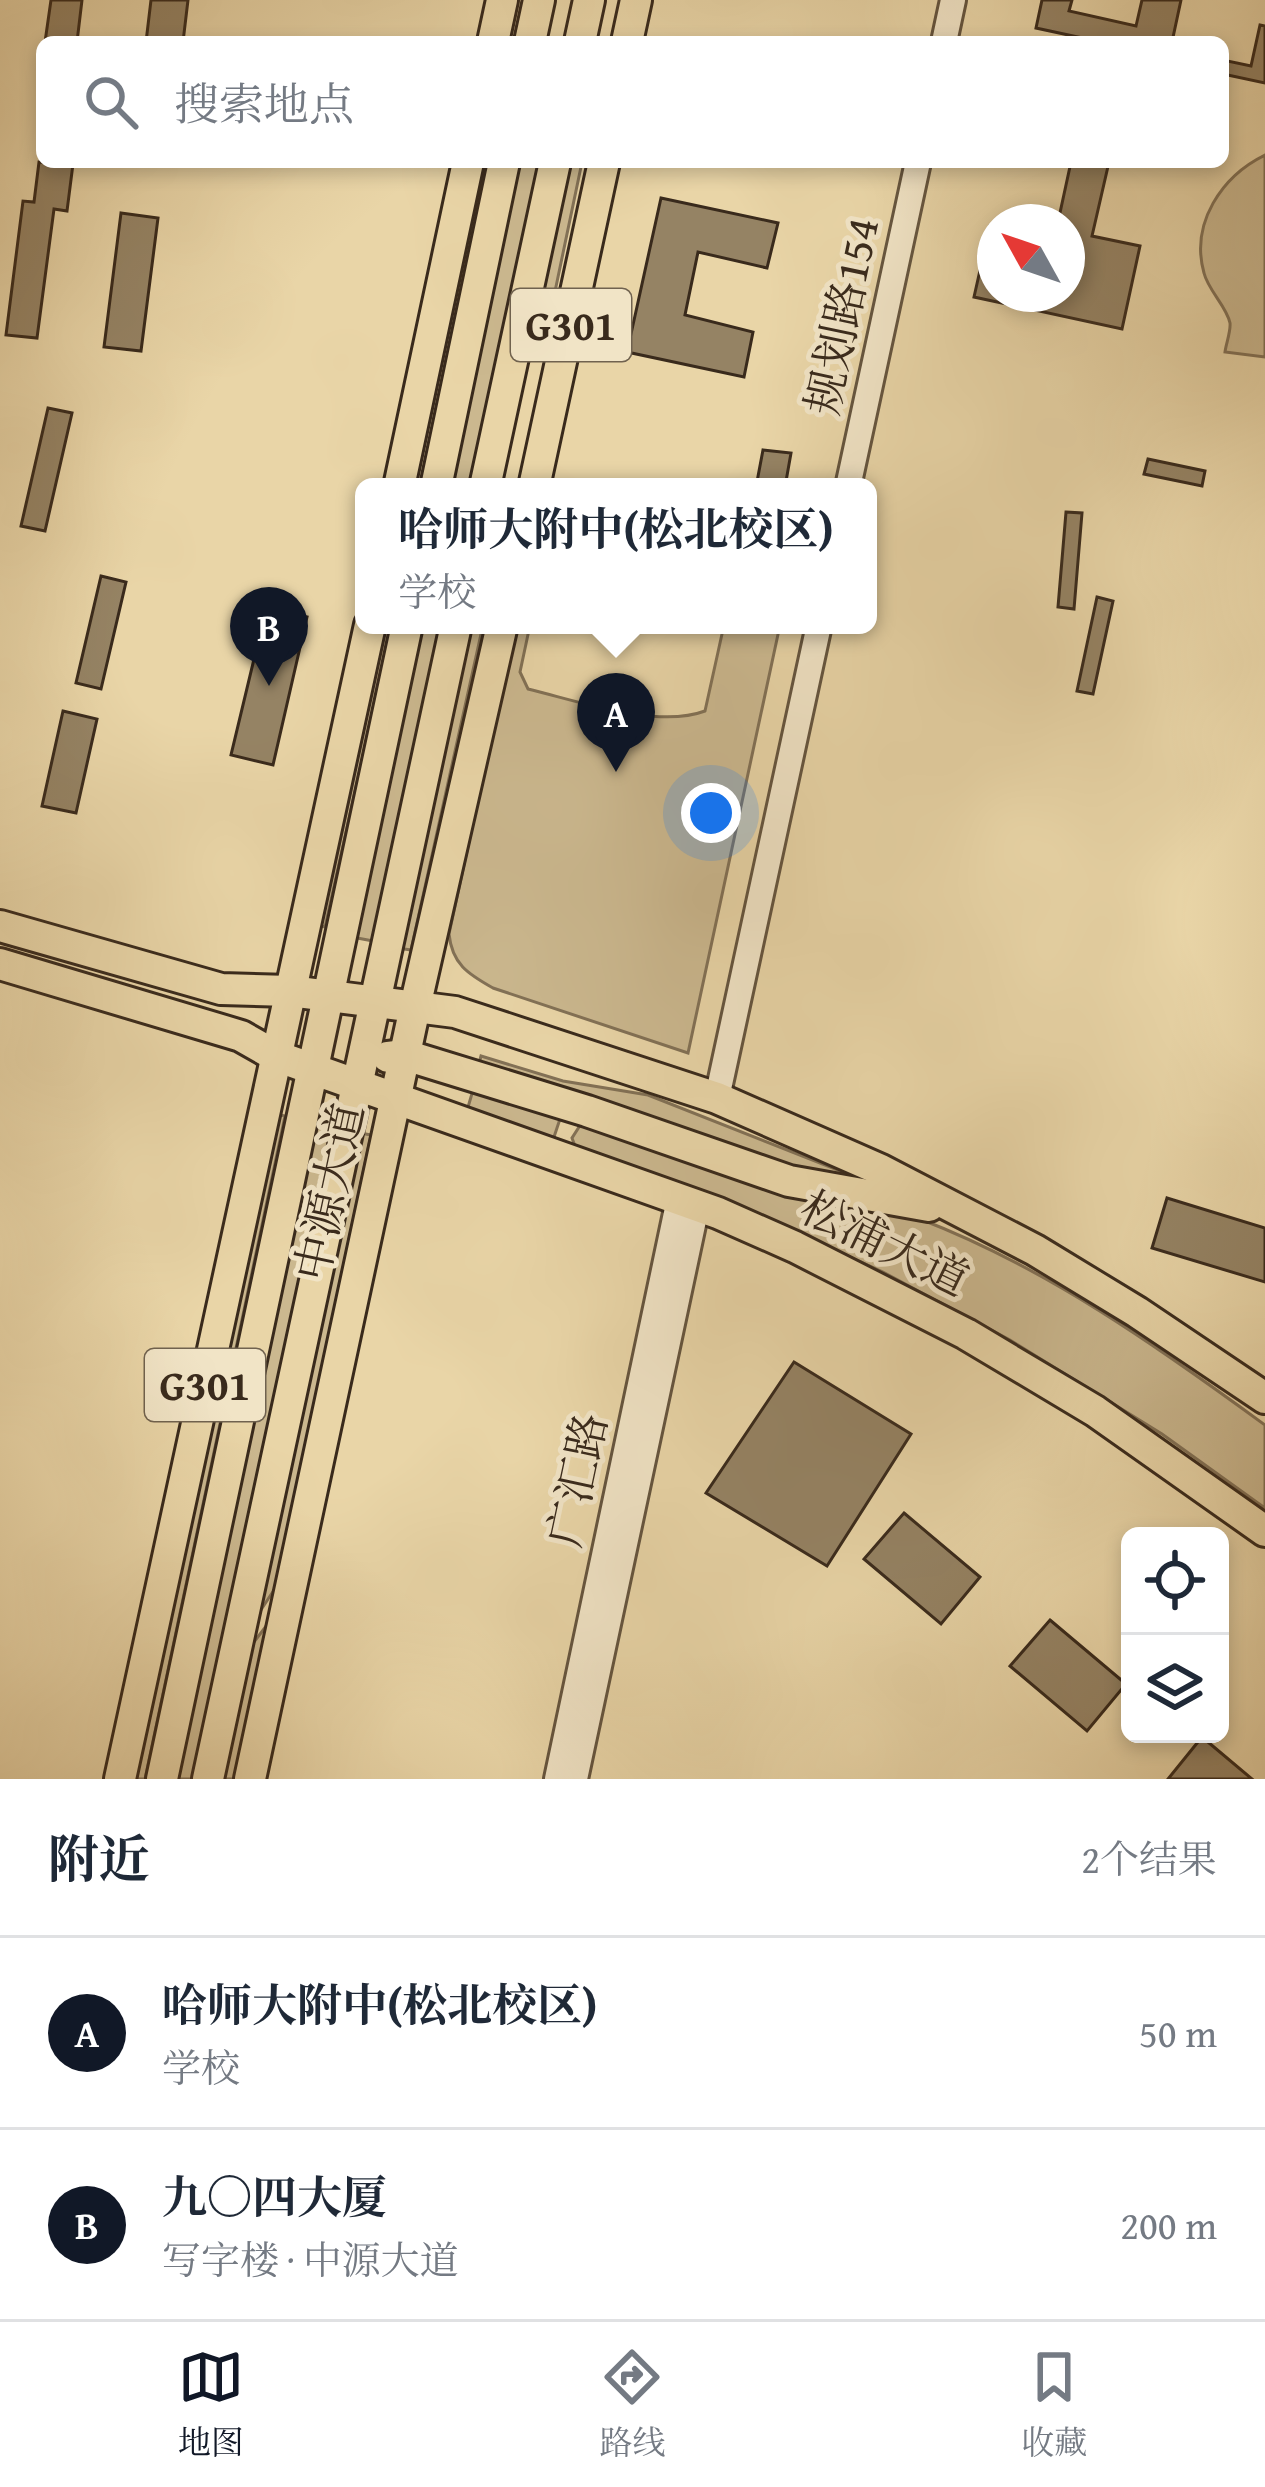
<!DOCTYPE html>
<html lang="zh">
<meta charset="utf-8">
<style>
body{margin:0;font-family:"Gentium Book Plus","Noto Serif SC",serif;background:#f2f2f3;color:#1f2937}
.controls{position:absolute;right:36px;bottom:36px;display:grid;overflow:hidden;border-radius:18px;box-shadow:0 6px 18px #0003}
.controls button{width:108px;height:108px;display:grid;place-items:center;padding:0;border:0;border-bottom:3px solid #e0e1e3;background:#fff;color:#1f2937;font:60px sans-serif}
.compass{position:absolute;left:977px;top:204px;width:108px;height:108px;border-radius:50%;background:#fff;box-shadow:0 6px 18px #0003;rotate:310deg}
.you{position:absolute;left:711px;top:813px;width:42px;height:42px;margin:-30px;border:9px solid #fff;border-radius:50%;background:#1a73e8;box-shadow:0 0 0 18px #1a73e833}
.badge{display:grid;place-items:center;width:78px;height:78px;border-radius:50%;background:#111827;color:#fff;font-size:39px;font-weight:700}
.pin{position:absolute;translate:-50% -99px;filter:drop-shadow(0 3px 6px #0008)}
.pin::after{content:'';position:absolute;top:63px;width:42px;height:36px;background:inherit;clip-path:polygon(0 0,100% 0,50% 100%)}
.popup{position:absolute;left:355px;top:478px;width:522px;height:156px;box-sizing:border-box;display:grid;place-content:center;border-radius:18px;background:#fff;filter:drop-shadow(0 3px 9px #0005);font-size:39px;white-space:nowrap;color:#747a83}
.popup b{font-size:45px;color:#1f2937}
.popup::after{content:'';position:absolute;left:50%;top:100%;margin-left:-24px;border:24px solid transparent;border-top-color:#fff}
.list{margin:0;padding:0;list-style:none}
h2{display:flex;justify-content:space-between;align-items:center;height:156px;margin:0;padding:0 48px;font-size:51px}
h2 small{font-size:39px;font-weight:400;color:#747a83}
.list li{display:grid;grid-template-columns:78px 1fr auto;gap:36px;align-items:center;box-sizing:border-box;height:192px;padding:0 48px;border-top:3px solid #e0e1e3}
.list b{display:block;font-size:45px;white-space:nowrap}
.list p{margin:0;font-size:39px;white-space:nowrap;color:#747a83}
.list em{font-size:39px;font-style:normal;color:#747a83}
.icon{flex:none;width:66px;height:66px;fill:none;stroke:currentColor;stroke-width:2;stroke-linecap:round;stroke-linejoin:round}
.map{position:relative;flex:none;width:1265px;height:1779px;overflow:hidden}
.search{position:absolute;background:#fff;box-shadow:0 6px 18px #0003;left:36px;right:36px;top:36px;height:132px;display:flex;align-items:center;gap:30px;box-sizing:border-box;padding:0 42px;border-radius:18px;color:#747a83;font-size:45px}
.sheet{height:540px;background:#fff}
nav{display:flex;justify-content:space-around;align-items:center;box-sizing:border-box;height:168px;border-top:3px solid #e0e1e3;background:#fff;font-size:33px;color:#747a83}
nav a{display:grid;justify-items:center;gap:6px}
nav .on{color:#111827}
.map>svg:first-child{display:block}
.green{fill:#cbb88f;stroke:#827156;stroke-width:3}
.building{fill:#958364;stroke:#392a1c;stroke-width:3}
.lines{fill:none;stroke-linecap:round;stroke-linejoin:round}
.tertiary-casing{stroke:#65553f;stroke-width:30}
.trunk-casing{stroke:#392a1c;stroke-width:36}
.tertiary{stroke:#f1e4c6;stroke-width:24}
.trunk{stroke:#e9d5a7;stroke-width:30}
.labels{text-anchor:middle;stroke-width:10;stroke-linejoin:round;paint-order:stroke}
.shield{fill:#f1e4c6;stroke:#70624f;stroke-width:3}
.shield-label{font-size:42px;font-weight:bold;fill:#392a1c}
.street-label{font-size:45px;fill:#392a1c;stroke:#f1e4c6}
</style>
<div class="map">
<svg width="1265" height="1779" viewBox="0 0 1265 1779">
<rect width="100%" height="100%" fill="#e9d5a7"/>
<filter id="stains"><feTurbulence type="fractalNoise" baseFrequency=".00167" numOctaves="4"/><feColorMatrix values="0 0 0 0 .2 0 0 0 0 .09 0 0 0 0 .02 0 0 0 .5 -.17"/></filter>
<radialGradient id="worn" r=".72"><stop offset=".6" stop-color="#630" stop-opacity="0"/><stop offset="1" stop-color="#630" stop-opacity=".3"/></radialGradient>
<g class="green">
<path d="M1265,155V357L1225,352C1226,344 1231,331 1230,323C1227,307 1208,290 1204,273C1190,223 1222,176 1265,155Z"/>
<polygon points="518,162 541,162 471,487 449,487"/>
<polygon points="568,162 582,162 548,325 524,363"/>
<polygon points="377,625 392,625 325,927 315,924"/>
<polygon points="419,625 441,625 373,941 352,937"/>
<polygon points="468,625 483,625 411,950 398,948"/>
<path d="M516,625H530L520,672L528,689C578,701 657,729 705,711L724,625H780L688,1053L493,988C468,974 452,964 449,934Z"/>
<polygon points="481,1056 563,1081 648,1095 843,1172 848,1179 843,1183 477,1071"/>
<polygon points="473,1090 561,1116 553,1140 466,1114"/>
<polygon points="273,1113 285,1116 145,1779 131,1779"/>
<polygon points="313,1121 332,1126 193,1779 173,1779"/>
<path d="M581,1124L920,1219C1045,1267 1157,1346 1265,1425V1508L1162,1434L1010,1340L883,1272L741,1207L575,1146L572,1138Z"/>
<polygon points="360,1133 371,1135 276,1587 253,1622"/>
<polygon points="270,1621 235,1779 221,1779 248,1650"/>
</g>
<g class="building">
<polygon points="51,0 82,0 77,42 45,42"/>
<polygon points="151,0 188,0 183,42 146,42"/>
<polygon points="1042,0 1072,0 1069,11 1136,26 1142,0 1181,0 1172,42 1101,42 1036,28"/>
<polygon points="1260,25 1265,26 1265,83 1223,74 1223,60 1251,66"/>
<polygon points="39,162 73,164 67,211 54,209 37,338 6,335 23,201 34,202"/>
<polygon points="1071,162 1109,162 1092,236 1140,246 1122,329 974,297 990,226 995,226 995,294 1067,294 1067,222 1058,222"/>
<polygon points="661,198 778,223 767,268 698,252 685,315 753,332 744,377 627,352"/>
<polygon points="121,213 158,218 141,351 104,347"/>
<polygon points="48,408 72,413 45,531 21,526"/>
<polygon points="763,450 791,453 785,487 756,487"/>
<polygon points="1148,459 1205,471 1202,486 1144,474"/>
<polygon points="1066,512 1082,513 1074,609 1058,607"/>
<polygon points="101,576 126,582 101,689 76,683"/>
<polygon points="1097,597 1113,601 1093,694 1077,691"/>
<polygon points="266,609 307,617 273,765 231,755"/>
<polygon points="63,711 97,719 76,813 42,806"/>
<polygon points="1167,1198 1265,1228 1265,1282 1152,1248"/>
<polygon points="794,1362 911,1434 827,1566 706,1493"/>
<polygon points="904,1513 980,1577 941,1624 864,1559"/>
<polygon points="1050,1620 1126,1684 1087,1731 1010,1666"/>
<polygon points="1202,1737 1252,1779 1168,1779"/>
</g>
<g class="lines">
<g class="tertiary-casing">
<g id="tertiary">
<polyline points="944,42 953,0"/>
<polyline points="848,487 918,162"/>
<polyline points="717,1098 819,625"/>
<polyline points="557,1779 679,1199"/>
<polyline points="575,1779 697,1206"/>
</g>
</g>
<g class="trunk-casing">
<g id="trunk">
<polyline points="493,42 502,0"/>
<polyline points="530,42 539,0"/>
<polyline points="580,42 589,0"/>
<polyline points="627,42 636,0"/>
<polyline points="399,487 468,162"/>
<polyline points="436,487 504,162"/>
<polyline points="485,487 555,162"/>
<polyline points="534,487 604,162"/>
<polyline points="0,926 221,989 290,991 455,1012 717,1098 881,1170 1035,1250 1137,1312 1265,1398"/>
<polyline points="0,964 241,1036 276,1056 718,1213 795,1247 966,1334 1095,1411 1265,1531"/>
<polyline points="388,1057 405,1055 587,1111 789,1181 929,1206"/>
<polyline points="120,1779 370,625"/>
<polyline points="162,1779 407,625"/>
<polyline points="208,1779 456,625"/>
<polyline points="250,1779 415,1007 502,625"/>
</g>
</g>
<use href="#tertiary" class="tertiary"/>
<use href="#trunk" class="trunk"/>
</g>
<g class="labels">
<g class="shield">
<rect x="511" y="289" width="120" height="72" rx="9"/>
<rect x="145" y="1349" width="120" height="72" rx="9"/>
</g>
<g class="shield-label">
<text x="571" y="340">G301</text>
<text x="205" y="1400">G301</text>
</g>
<g class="street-label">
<text transform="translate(842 316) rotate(-78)" y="16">规划路154</text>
<text transform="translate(329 1192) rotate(-78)" y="16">中源大道</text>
<text transform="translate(885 1243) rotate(26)" y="16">松浦大道</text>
<text transform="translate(577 1480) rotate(-78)" y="16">广汇路</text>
</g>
</g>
<rect width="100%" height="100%" filter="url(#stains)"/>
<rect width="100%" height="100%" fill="url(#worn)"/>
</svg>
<div class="controls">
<button><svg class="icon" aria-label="locate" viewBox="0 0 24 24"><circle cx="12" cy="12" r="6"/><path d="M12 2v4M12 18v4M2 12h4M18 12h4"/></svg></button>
<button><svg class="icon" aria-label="layers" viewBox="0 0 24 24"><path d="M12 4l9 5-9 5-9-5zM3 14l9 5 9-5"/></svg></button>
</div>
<svg class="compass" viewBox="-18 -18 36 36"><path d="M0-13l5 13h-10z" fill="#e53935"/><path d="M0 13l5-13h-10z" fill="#747a83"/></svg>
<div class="you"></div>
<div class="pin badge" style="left:616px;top:772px">A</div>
<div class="popup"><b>哈师大附中(松北校区)</b>学校</div>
<div class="pin badge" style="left:269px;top:686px">B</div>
<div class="search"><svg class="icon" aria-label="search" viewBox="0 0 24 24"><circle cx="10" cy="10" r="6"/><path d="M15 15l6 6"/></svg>搜索地点</div>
</div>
<section class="sheet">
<h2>附近<small>2个结果</small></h2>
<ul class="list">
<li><span class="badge">A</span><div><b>哈师大附中(松北校区)</b><p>学校</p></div><em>50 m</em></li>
<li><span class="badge">B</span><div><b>九〇四大厦</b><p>写字楼 · 中源大道</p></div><em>200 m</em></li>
</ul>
</section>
<nav>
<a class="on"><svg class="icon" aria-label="map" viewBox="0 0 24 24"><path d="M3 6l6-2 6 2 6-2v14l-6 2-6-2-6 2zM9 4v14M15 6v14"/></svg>地图</a>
<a><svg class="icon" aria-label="directions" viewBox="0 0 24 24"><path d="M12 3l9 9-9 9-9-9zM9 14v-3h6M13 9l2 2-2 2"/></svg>路线</a>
<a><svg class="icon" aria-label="saved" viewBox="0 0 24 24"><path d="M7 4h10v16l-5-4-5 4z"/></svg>收藏</a>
</nav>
